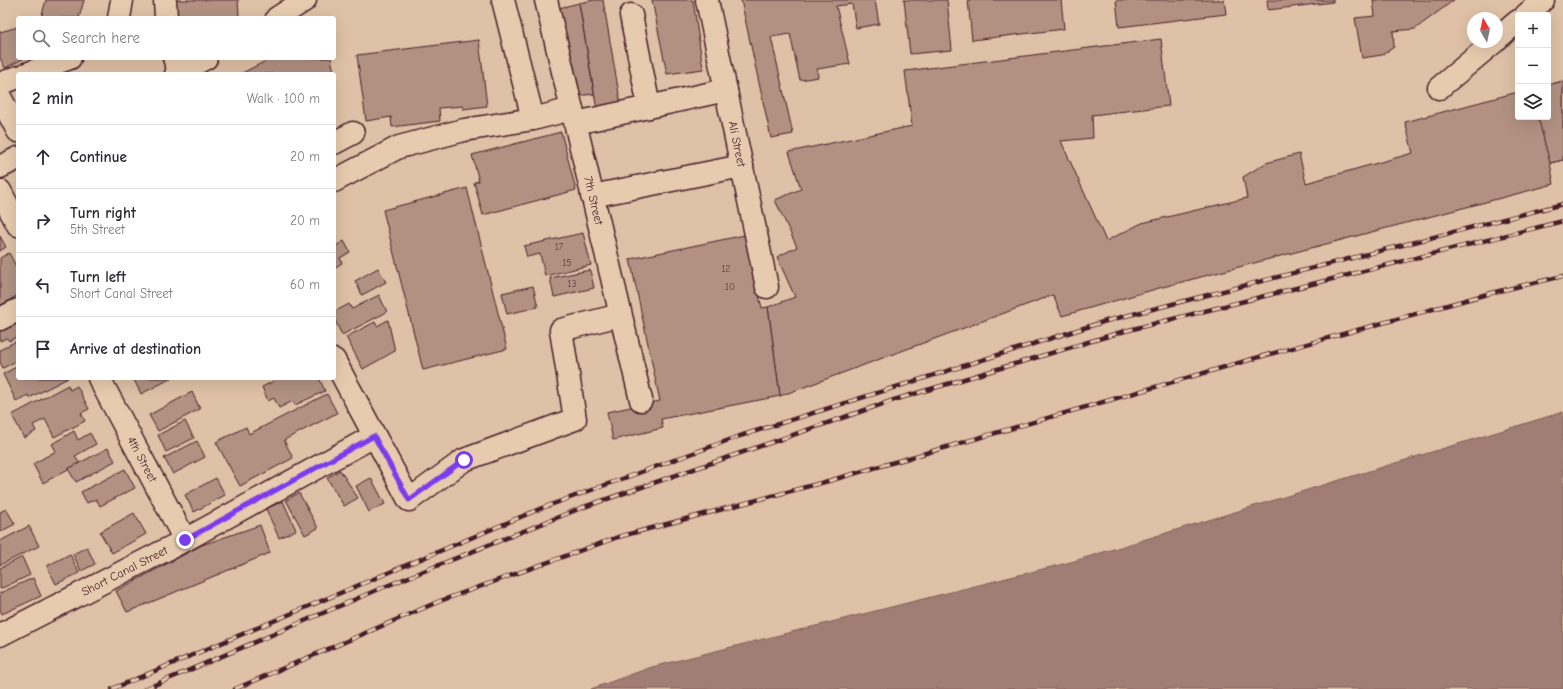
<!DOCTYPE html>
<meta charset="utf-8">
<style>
body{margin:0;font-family:"Comic Neue",sans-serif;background:#f2f2f3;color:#2b2b33}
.controls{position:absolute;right:12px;top:12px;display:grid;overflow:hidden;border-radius:4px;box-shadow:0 4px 16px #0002}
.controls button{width:36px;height:36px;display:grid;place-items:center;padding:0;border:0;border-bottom:1px solid #e1e1e2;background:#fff;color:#2b2b33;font:20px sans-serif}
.compass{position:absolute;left:1467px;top:12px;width:36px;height:36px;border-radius:50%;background:#fff;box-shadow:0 4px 16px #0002;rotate:351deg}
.stop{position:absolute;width:12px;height:12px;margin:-9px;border:3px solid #7c3aed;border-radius:50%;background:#fff}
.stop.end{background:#7c3aed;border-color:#fff;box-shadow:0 1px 4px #0008}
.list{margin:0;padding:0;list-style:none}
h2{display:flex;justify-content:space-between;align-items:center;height:52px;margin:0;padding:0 16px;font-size:17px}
h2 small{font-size:13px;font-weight:400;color:#7c7c81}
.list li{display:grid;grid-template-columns:26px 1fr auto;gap:12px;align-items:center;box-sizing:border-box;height:64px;padding:0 16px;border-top:1px solid #e1e1e2}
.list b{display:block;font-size:15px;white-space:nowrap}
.list p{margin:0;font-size:13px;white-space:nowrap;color:#7c7c81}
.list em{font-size:13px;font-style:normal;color:#7c7c81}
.icon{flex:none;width:22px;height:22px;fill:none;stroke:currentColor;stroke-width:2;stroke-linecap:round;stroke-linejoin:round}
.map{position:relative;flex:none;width:1563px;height:689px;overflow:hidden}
.search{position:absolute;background:#fff;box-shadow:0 4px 16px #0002;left:16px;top:16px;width:320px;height:44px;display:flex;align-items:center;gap:10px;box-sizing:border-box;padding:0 14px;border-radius:4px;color:#7c7c81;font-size:15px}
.panel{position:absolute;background:#fff;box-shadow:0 4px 16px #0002;left:16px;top:72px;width:320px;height:308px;border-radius:4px}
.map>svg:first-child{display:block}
.water{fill:#a17e74;stroke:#7e5857}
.building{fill:#b29182;stroke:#4a1f2b}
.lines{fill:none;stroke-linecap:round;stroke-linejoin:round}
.minor-casing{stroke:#4a1f2b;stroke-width:25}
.major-casing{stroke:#4a1f2b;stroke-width:25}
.minor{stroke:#e7cbae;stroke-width:22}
.major{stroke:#e7cbae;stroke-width:22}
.rail-casing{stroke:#4a1f2b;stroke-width:4.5}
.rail{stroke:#e7cbae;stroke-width:3;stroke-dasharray:9;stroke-linecap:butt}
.route{stroke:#7c3aed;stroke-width:5}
.labels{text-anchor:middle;stroke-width:3.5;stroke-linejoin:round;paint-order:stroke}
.number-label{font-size:10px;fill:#643c41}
.street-label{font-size:12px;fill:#4a1f2b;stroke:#e7cbae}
</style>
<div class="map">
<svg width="1563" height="689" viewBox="0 0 1563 689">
<rect width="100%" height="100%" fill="#dec1a6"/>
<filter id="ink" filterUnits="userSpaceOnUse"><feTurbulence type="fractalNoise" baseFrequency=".025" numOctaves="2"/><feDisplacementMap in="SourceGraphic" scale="8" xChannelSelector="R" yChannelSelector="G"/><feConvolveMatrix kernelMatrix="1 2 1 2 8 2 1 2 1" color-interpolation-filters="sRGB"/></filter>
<g filter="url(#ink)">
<polygon class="water" points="1563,412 1563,689 591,689 652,667 1071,562"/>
<g class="building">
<polygon points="46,0 84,0 79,18 41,18"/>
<polygon points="174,0 238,0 239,15 233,18 175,18"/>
<polygon points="594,0 603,0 621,106 597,110 579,3"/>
<polygon points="652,0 693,0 703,69 667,74"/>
<polygon points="741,0 875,0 879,24 856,28 852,4 836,6 850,64 817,69 818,77 800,80 790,34 771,37 793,134 771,138"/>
<polygon points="904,0 947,0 952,50 910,54"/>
<polygon points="968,0 1061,0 1064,29 972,40"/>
<polygon points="1116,0 1224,0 1226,14 1119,27"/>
<polygon points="1267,0 1333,0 1333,2 1268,10"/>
<polygon points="1373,0 1454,0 1415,29 1393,31 1394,47 1382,55 1362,58 1355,18 1375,16"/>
<polygon points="579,3 594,94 576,96 555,9"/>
<polygon points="18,27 18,58 25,58 5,68 0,58 0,32"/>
<polygon points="1161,39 1169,106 1092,115 1093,138 1061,141 1106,241 1142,223 1247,198 1243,177 1266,163 1299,154 1306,183 1413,153 1405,122 1518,92 1518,117 1548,117 1548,85 1563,81 1563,160 1550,163 1554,184 1159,288 1062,316 1053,295 780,396 768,307 795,297 777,257 797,247 775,200 801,189 789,152 912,126 905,71"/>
<polygon points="479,40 487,106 463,109 463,106 439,108 440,121 392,127 391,117 366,121 357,55"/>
<polygon points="272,58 331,58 336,82 334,82 334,74 240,74"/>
<polygon points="1563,81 1563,160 1550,163 1538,117 1548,117 1548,85"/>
<polygon points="561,132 576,190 483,215 474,182 479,181 472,155"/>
<polygon points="467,188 507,349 423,370 383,210"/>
<polygon points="583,233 591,265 545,276 540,254 527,257 524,246"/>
<polygon points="745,235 762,308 768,307 780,396 661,419 663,428 613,440 607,412 660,401 630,259"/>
<polygon points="0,236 6,247 0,251"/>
<polygon points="344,241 350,252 340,258 342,263 334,268 334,247"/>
<polygon points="9,253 18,270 18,295 0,306 0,258"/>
<polygon points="378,268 386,282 362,295 355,281"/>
<polygon points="590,270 594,288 554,297 550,278"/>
<polygon points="533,286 538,307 507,314 502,293"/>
<polygon points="379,295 387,312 342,335 334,318 334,312 349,304 352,309"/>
<polygon points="18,315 18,336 9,341 7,338 0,341 0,324"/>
<polygon points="388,320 395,351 363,369 346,337 375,322 377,326"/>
<polygon points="18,340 18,360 3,368 0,362 0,350"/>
<polygon points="18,366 18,378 68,378 29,398 28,395 16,401 3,374"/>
<polygon points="133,378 172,378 141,394"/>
<polygon points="272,378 319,378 325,391 295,405 293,401 279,408 274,398 268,401 262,387 274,381"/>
<polygon points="68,385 70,390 77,386 89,409 81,413 85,421 54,437 45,419 33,425 36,431 24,438 12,415"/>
<polygon points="192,392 200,409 158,431 149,415"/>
<polygon points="327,394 337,413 284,440 293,458 240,486 216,442 246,427 249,434"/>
<polygon points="185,421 194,438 166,452 158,435"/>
<polygon points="74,431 78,440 90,433 96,444 75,456 79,463 43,483 33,464 56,451 52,444"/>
<polygon points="197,441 205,457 173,474 164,458"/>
<polygon points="108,448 115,461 76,482 68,469"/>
<polygon points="125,469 135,488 100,506 96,499 87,503 81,492"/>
<polygon points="340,470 358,498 344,506 327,478"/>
<polygon points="216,478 225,495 194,512 185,495"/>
<polygon points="371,478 385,504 369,512 356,486"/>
<polygon points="299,493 318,528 305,535 286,500"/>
<polygon points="283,501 296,530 279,538 266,509"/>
<polygon points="6,509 15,524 0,532 0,512"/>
<polygon points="134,513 146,534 112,553 100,532"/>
<polygon points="260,525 270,553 127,612 116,591 202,545"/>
<polygon points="29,526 39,546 0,565 0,541"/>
<polygon points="87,547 95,564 81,571 73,554"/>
<polygon points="70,554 79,573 56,584 47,566"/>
<polygon points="22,557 30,575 0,589 0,568"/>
<polygon points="33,578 41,596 2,614 0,609 0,593"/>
</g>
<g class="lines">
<g class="minor-casing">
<g id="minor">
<polyline points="165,0 166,18"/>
<polyline points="503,0 533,119"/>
<path id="s1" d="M546,0L641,400"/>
<path id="s2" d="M707,0L767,287"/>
<polyline points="631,15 649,107"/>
<polyline points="1526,15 1543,0"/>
<polyline points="119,18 122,0"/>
<polyline points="1497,39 1518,21"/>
<polyline points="174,58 181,74"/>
<polyline points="26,74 70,58"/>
<polyline points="0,84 18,77"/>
<polyline points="1439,88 1494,42"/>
<polyline points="0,97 18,131"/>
<polyline points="576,123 726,90"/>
<polyline points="334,143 353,133"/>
<polyline points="334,181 399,147 464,130 533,119 572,109"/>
<polyline points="0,191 18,225"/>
<polyline points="592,196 742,166"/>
<polyline points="0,319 18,310"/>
<polyline points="334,360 409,500 464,460 575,419 561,330 620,315"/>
<path id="s3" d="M99,378L185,540"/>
<path id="s4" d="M0,635L185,540L374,436"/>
</g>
</g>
<g class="major-casing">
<g id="major">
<polyline points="277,18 305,0"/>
<polyline points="176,74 206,58"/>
<polyline points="0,167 18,158"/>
</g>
</g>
<use href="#minor" class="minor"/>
<use href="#major" class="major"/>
<g class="rail-casing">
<g id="rail">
<polyline points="112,689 542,508 740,436 1106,321 1563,204"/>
<polyline points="145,689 384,587 581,508 894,400 1125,331 1563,221"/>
<polyline points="235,689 440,601 618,537 832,480 1256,358 1491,293 1563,276"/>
</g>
</g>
<use href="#rail" class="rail"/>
</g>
</g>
<g class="lines" filter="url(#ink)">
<polyline class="route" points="185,540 374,436 409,500 464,460"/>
</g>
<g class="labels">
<g class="number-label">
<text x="559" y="250">17</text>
<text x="567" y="266">15</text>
<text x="726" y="272">12</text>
<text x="572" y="287">13</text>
<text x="730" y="290">10</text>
</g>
<g class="street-label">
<text dy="4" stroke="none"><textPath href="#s2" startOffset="147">Ali Street</textPath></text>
<text dy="4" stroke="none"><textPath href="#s1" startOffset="206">7th Street</textPath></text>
<text dy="4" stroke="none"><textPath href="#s3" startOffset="92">4th Street</textPath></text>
<text dy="4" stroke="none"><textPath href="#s4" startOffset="140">Short Canal Street</textPath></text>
</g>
</g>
</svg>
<div class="controls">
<button>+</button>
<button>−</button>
<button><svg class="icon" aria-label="layers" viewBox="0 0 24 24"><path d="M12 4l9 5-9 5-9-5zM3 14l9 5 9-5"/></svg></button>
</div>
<svg class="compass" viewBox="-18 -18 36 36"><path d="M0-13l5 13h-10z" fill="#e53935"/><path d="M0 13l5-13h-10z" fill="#7c7c81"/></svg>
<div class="stop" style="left:464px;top:460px"></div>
<div class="stop end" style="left:185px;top:540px"></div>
<div class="search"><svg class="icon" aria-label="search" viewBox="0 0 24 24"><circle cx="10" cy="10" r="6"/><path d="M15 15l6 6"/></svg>Search here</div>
<section class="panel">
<h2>2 min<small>Walk · 100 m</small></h2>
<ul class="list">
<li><svg class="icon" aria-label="ahead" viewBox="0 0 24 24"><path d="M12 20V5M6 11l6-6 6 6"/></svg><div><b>Continue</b></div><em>20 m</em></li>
<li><svg class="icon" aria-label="right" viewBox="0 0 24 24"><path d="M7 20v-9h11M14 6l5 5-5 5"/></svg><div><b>Turn right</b><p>5th Street</p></div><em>20 m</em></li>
<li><svg class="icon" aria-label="left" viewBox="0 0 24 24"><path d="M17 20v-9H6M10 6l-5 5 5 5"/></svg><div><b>Turn left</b><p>Short Canal Street</p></div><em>60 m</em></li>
<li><svg class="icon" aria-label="arrive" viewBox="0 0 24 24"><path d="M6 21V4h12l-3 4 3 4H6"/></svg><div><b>Arrive at destination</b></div></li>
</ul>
</section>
</div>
